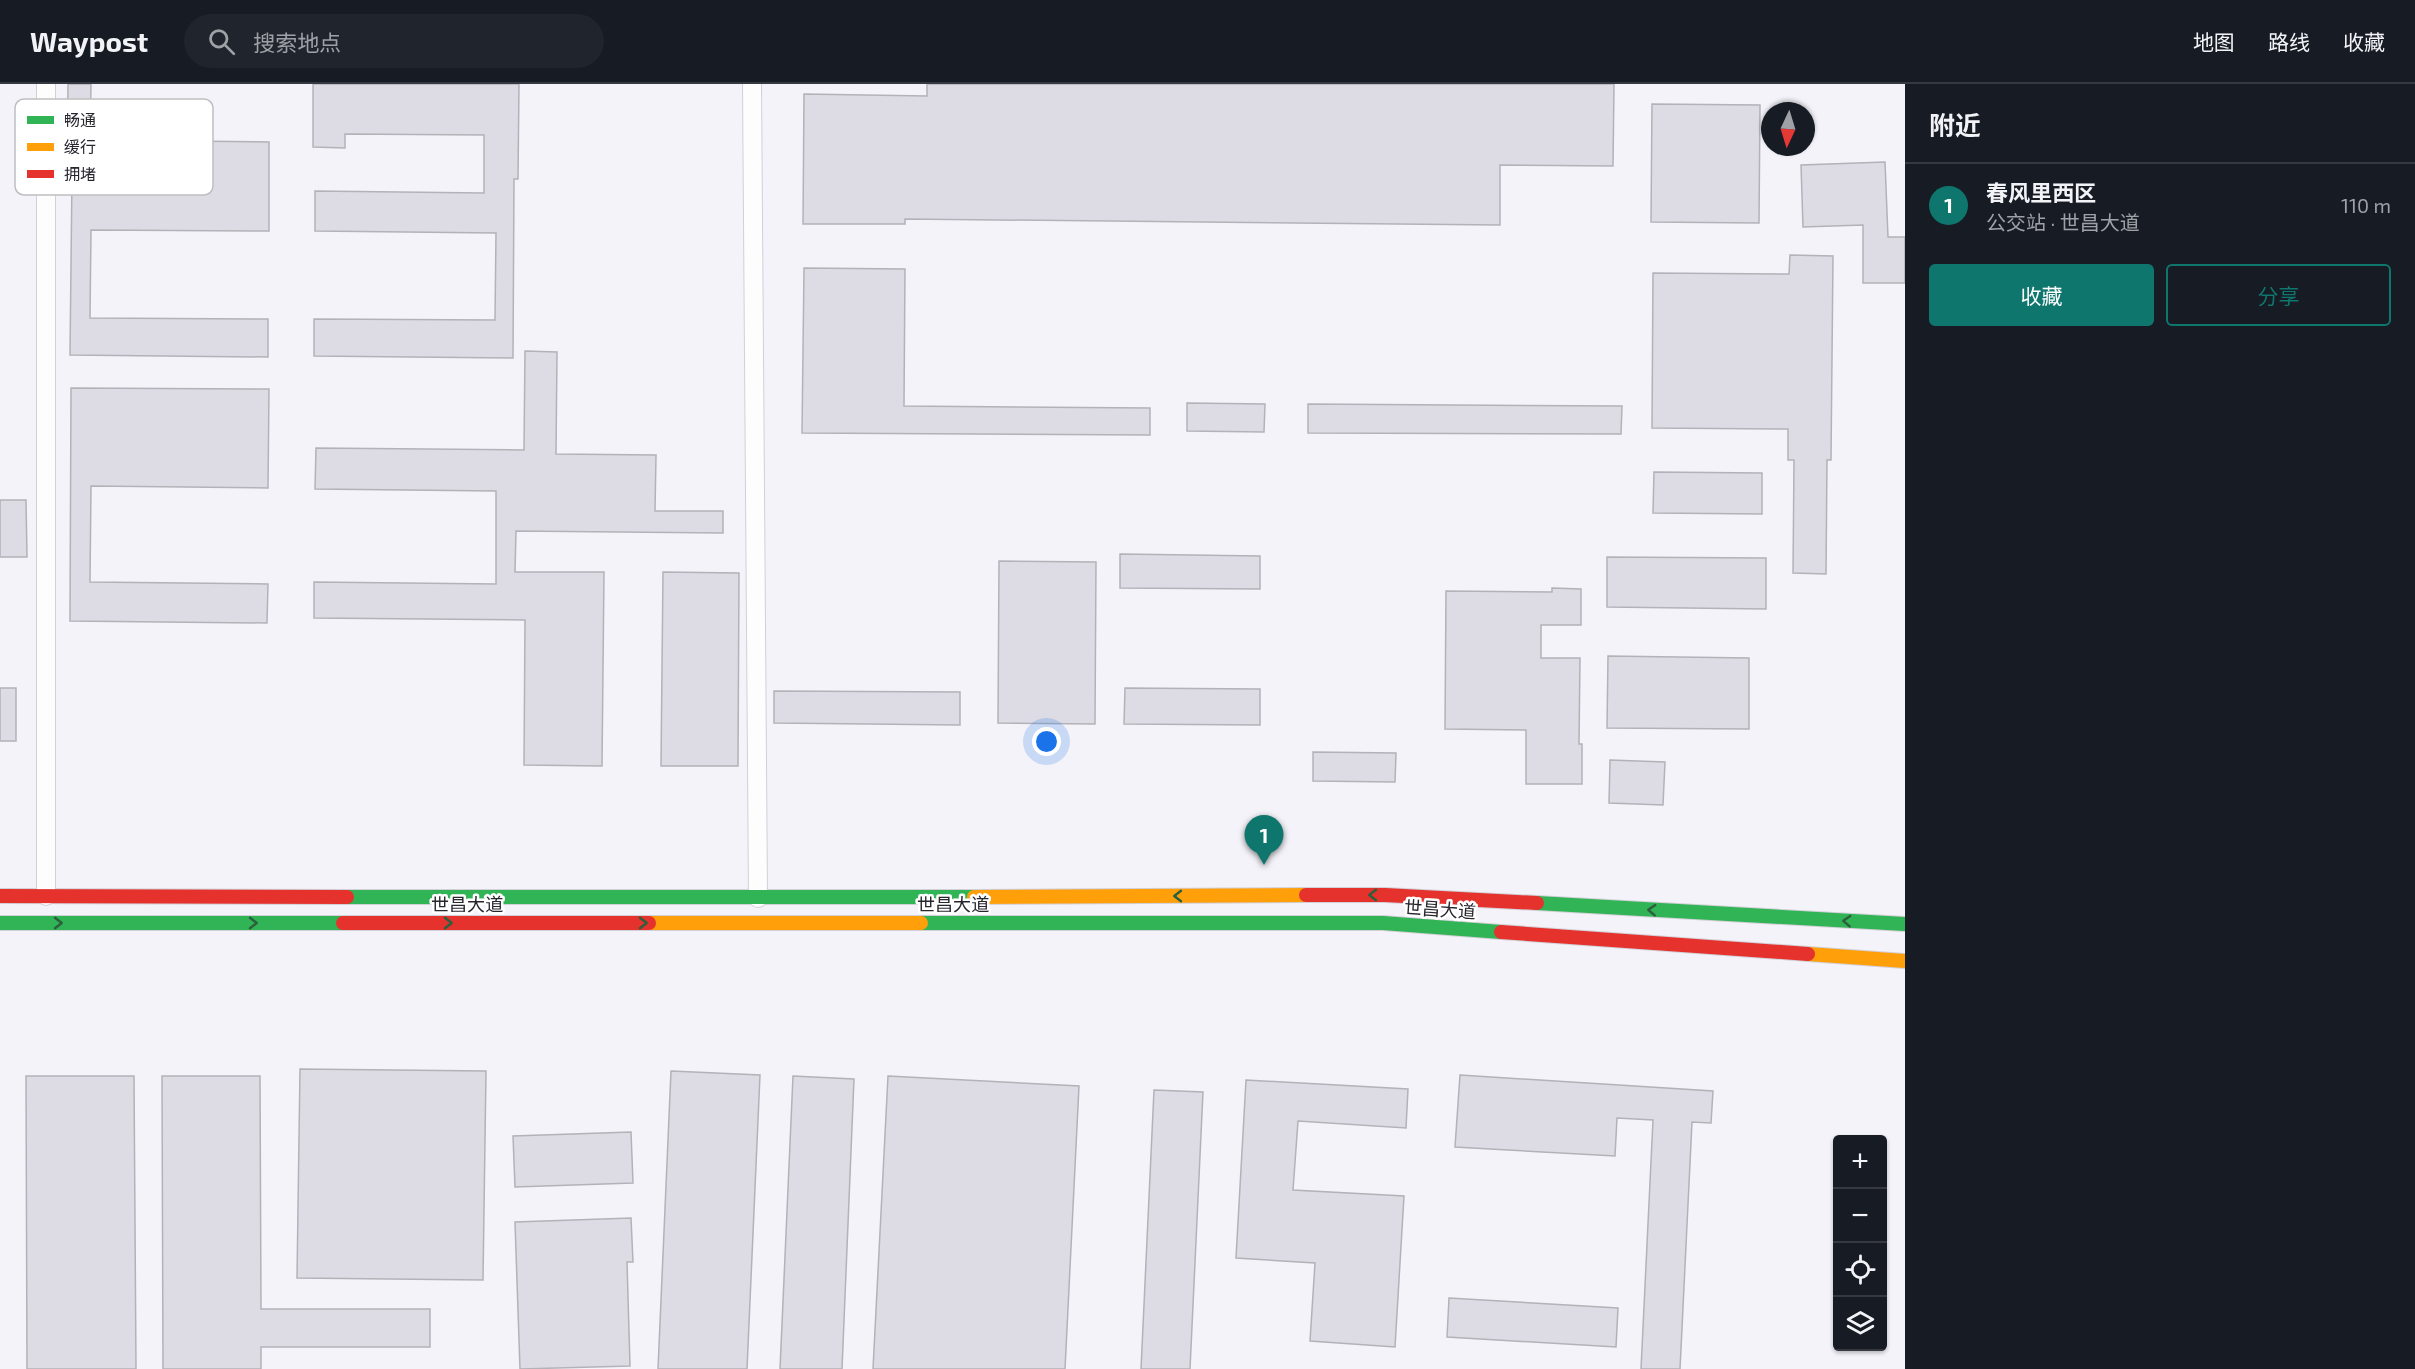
<!DOCTYPE html>
<html lang="zh">
<meta charset="utf-8">
<style>
body{margin:0;font-family:"Exo 2","Noto Sans SC",sans-serif;background:#20242c;color:#f1f3f6}
.controls{position:absolute;right:18px;bottom:18px;display:grid;overflow:hidden;border-radius:6px;box-shadow:0 2px 4px #0004}
.controls button{width:54px;height:54px;display:grid;place-items:center;padding:0;border:0;border-bottom:2px solid #363941;background:#171b24;color:#f1f3f6;font:30px sans-serif}
.compass{position:absolute;left:1761px;top:18px;width:54px;height:54px;border-radius:50%;background:#171b24;box-shadow:0 2px 4px #0004;rotate:184deg}
.you{position:absolute;left:1047px;top:658px;width:21px;height:21px;margin:-15px;border:4px solid #fff;border-radius:50%;background:#1a73e8;box-shadow:0 0 0 9px #1a73e833}
.badge{display:grid;place-items:center;width:39px;height:39px;border-radius:50%;background:#0f766e;color:#fff;font-size:20px;font-weight:700}
.pin{position:absolute;translate:-50% -50px;filter:drop-shadow(0 2px 3px #0008)}
.pin::after{content:'';position:absolute;top:32px;width:21px;height:18px;background:inherit;clip-path:polygon(0 0,100% 0,50% 100%)}
.list{margin:0;padding:0;list-style:none}
h2{display:flex;justify-content:space-between;align-items:center;height:78px;margin:0;padding:0 24px;font-size:26px}
h2 small{font-size:20px;font-weight:400;color:#9ea1a6}
.list li{display:grid;grid-template-columns:39px 1fr auto;gap:18px;align-items:center;box-sizing:border-box;height:84px;padding:0 24px;border-top:2px solid #363941}
.list b{display:block;font-size:22px;white-space:nowrap}
.list p{margin:0;font-size:20px;white-space:nowrap;color:#9ea1a6}
.list em{font-size:20px;font-style:normal;color:#9ea1a6}
.actions{display:flex;gap:12px;padding:18px 24px}
.actions a{flex:1;padding:14px 0;border:2px solid #0f766e;border-radius:6px;text-align:center;font-size:21px;color:#0f766e}
.actions .main{background:#0f766e;color:#fff}
.icon{flex:none;width:33px;height:33px;fill:none;stroke:currentColor;stroke-width:2;stroke-linecap:round;stroke-linejoin:round}
.map{position:relative;flex:none;width:1905px;height:1285px;overflow:hidden}
header{display:flex;align-items:center;gap:36px;box-sizing:border-box;height:84px;padding:0 30px;background:#171b24;border-bottom:2px solid #363941}
header strong{font-size:28px}
nav{display:flex;gap:33px;margin-inline-start:auto;font-size:21px}
.search{width:420px;height:54px;background:#20242c;display:flex;align-items:center;gap:15px;box-sizing:border-box;padding:0 21px;border-radius:33px;color:#9ea1a6;font-size:22px}
main{display:flex}
aside{flex:1;background:#171b24}
.map>svg:first-child{display:block}
.building{fill:#dddbe4;stroke:#b3b2b8;stroke-width:1.5}
.lines{fill:none;stroke-linecap:round;stroke-linejoin:round}
.street-casing{stroke:#d2d0d7;stroke-width:20}
.fast-casing{stroke:#d2d0d7;stroke-width:16}
.slow-casing{stroke:#d2d0d7;stroke-width:16}
.jam-casing{stroke:#d2d0d7;stroke-width:16}
.street{stroke:#fdfdfe;stroke-width:18}
.fast{stroke:#30b455;stroke-width:14}
.slow{stroke:#ff9f0a;stroke-width:14}
.jam{stroke:#e5322d;stroke-width:14}
.oneway{stroke:#2b5f3d}
.labels{text-anchor:middle;stroke-width:5;stroke-linejoin:round;paint-order:stroke}
.street-label{font-size:18px;fill:#28262d;stroke:#fff}
.key{fill:#fff;stroke:#bebec0;stroke-width:1.5}
.key-label{font-size:16px;fill:#28262d}
</style>
<header>
<strong>Waypost</strong>
<div class="search"><svg class="icon" aria-label="search" viewBox="0 0 24 24"><circle cx="10" cy="10" r="6"/><path d="M15 15l6 6"/></svg>搜索地点</div>
<nav><a>地图</a><a>路线</a><a>收藏</a></nav>
</header>
<main>
<div class="map">
<svg width="1905" height="1285" viewBox="0 0 1905 1285">
<rect width="100%" height="100%" fill="#f4f3f9"/>
<g class="building">
<polygon points="68,0 91,0 90,56 269,58 269,147 91,146 90,234 268,235 268,273 70,271 72,92 67,91"/>
<polygon points="313,0 519,0 518,95 514,95 513,274 314,272 314,235 495,236 496,149 315,147 315,107 484,109 484,51 345,50 345,64 313,63"/>
<polygon points="927,0 1614,0 1613,82 1500,81 1500,141 905,135 905,140 803,140 804,10 927,12"/>
<polygon points="1652,20 1760,21 1759,139 1651,138"/>
<polygon points="1885,78 1888,153 1905,153 1905,199 1863,199 1863,141 1803,143 1801,81"/>
<polygon points="1790,171 1833,172 1831,376 1827,376 1826,490 1793,489 1794,376 1788,376 1788,345 1652,344 1653,189 1789,190"/>
<polygon points="804,184 905,185 904,322 1150,324 1150,351 802,349"/>
<polygon points="525,267 557,268 556,370 656,371 655,427 723,427 723,449 516,447 515,488 604,488 602,682 524,681 525,536 314,534 314,498 496,500 496,407 315,405 316,364 524,366"/>
<polygon points="71,304 269,305 268,404 91,402 90,498 268,500 267,539 70,537"/>
<polygon points="1187,319 1265,320 1264,348 1187,347"/>
<polygon points="1308,320 1622,322 1621,350 1308,349"/>
<polygon points="1654,388 1762,389 1762,430 1653,429"/>
<polygon points="0,416 26,416 27,473 0,473"/>
<polygon points="1120,470 1260,472 1260,505 1120,504"/>
<polygon points="1607,473 1766,474 1766,525 1607,523"/>
<polygon points="999,477 1096,478 1095,640 998,639"/>
<polygon points="663,488 739,489 738,682 661,682"/>
<polygon points="1552,504 1581,505 1581,541 1541,541 1541,574 1580,574 1579,660 1582,660 1582,700 1526,700 1526,646 1445,645 1446,507 1552,508"/>
<polygon points="1608,572 1749,574 1749,645 1607,644"/>
<rect x="0" y="604" width="16" height="53"/>
<polygon points="1125,604 1260,605 1260,641 1124,640"/>
<polygon points="774,607 960,608 960,641 774,639"/>
<polygon points="1313,668 1396,669 1395,698 1313,697"/>
<polygon points="1610,676 1665,678 1663,721 1609,719"/>
<polygon points="300,985 486,987 483,1196 297,1194"/>
<polygon points="671,987 760,991 747,1285 658,1285"/>
<polygon points="1460,991 1713,1007 1711,1039 1692,1038 1680,1285 1641,1285 1653,1036 1617,1034 1615,1072 1455,1063"/>
<polygon points="26,992 134,992 136,1285 27,1285"/>
<polygon points="162,992 260,992 261,1225 430,1225 430,1263 261,1263 261,1285 163,1285"/>
<polygon points="793,992 854,995 842,1285 780,1285"/>
<polygon points="888,992 1079,1002 1065,1285 873,1285"/>
<polygon points="1246,996 1408,1005 1406,1044 1298,1037 1293,1106 1404,1112 1395,1263 1310,1257 1315,1179 1236,1174"/>
<polygon points="1154,1006 1203,1008 1190,1285 1141,1285"/>
<polygon points="631,1048 633,1099 515,1103 513,1052"/>
<polygon points="631,1134 633,1178 627,1178 630,1282 520,1285 515,1138"/>
<polygon points="1449,1214 1618,1224 1616,1263 1447,1253"/>
</g>
<g class="lines">
<g class="street-casing">
<g id="street">
<polyline points="46,0 46,812"/>
<polyline points="752,0 758,814"/>
</g>
</g>
<g class="fast-casing">
<g id="fast">
<polyline points="347,813 974,813"/>
<polyline points="1537,819 1905,840"/>
<polyline points="0,839 343,839"/>
<polyline points="921,839 1383,839 1501,848"/>
</g>
</g>
<g class="slow-casing">
<g id="slow">
<polyline points="974,813 1306,811"/>
<polyline points="649,839 921,839"/>
<polyline points="1808,870 1905,877"/>
</g>
</g>
<g class="jam-casing">
<g id="jam">
<polyline points="1306,811 1385,811 1537,819"/>
<polyline points="0,812 347,813"/>
<polyline points="343,839 649,839"/>
<polyline points="1501,848 1808,870"/>
</g>
</g>
<use href="#street" class="street"/>
<use href="#fast" class="fast"/>
<use href="#slow" class="slow"/>
<use href="#jam" class="jam"/>
</g>
<defs><path id="oneway-chevron" d="M-2-3.5L2.5 0L-2 3.5" fill="none" stroke-width="1.6" stroke-linecap="round" stroke-linejoin="round" transform="scale(1.5)"/></defs>
<g class="oneway">
<use href="#oneway-chevron" transform="translate(1373 811) rotate(180)"/>
<use href="#oneway-chevron" transform="translate(1178 812) rotate(180)"/>
<use href="#oneway-chevron" transform="translate(1652 826) rotate(-177)"/>
<use href="#oneway-chevron" transform="translate(1847 837) rotate(-177)"/>
<use href="#oneway-chevron" transform="translate(58 839)"/>
<use href="#oneway-chevron" transform="translate(253 839)"/>
<use href="#oneway-chevron" transform="translate(448 839)"/>
<use href="#oneway-chevron" transform="translate(643 839)"/>
</g>
<g class="labels">
<g class="street-label">
<text x="467" y="827">世昌大道</text>
<text x="953" y="827">世昌大道</text>
<text transform="translate(1440 826) rotate(4)" y="6">世昌大道</text>
</g>
</g>
<rect x="15" y="15" width="198" height="96" rx="9" class="key"/>
<rect x="27" y="32" width="27" height="8" fill="#30b455"/>
<rect x="27" y="59" width="27" height="8" fill="#ff9f0a"/>
<rect x="27" y="86" width="27" height="8" fill="#e5322d"/>
<g class="key-label">
<text x="64" y="42">畅通</text>
<text x="64" y="69">缓行</text>
<text x="64" y="96">拥堵</text>
</g>
</svg>
<div class="controls">
<button>+</button>
<button>−</button>
<button><svg class="icon" aria-label="locate" viewBox="0 0 24 24"><circle cx="12" cy="12" r="6"/><path d="M12 2v4M12 18v4M2 12h4M18 12h4"/></svg></button>
<button><svg class="icon" aria-label="layers" viewBox="0 0 24 24"><path d="M12 4l9 5-9 5-9-5zM3 14l9 5 9-5"/></svg></button>
</div>
<svg class="compass" viewBox="-18 -18 36 36"><path d="M0-13l5 13h-10z" fill="#e53935"/><path d="M0 13l5-13h-10z" fill="#9ea1a6"/></svg>
<div class="you"></div>
<div class="pin badge" style="left:1264px;top:781px">1</div>
</div>
<aside>
<h2>附近<small></small></h2>
<ul class="list">
<li><span class="badge">1</span><div><b>春风里西区</b><p>公交站 · 世昌大道</p></div><em>110 m</em></li>
</ul>
<div class="actions"><a class="main">收藏</a><a>分享</a></div>
</aside>
</main>
